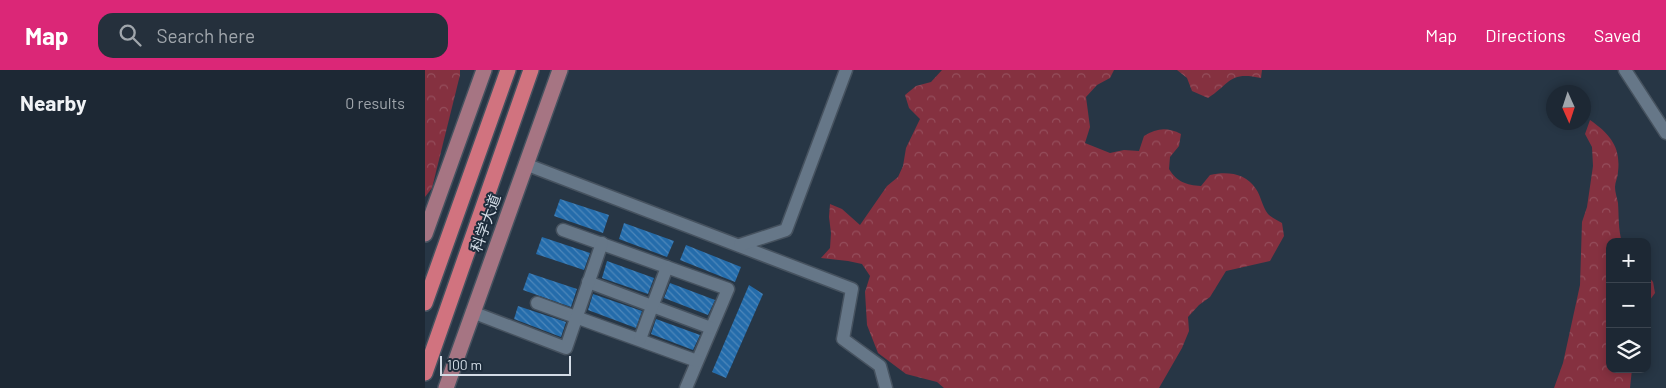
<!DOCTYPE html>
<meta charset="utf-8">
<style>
body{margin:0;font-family:Barlow,"Noto Sans SC",sans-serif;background:#25303c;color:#f1f3f6}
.controls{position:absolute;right:15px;bottom:15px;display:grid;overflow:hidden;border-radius:10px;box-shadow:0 2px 8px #0003}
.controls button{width:45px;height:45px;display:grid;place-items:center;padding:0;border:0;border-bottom:1px solid #3b444f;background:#1d2834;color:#f1f3f6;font:25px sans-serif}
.compass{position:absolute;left:1121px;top:15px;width:45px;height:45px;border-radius:50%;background:#1d2834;box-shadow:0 2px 8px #0003;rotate:177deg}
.scale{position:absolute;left:15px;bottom:12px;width:131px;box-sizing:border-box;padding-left:5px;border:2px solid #d3dce6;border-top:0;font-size:14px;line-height:18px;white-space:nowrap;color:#d3dce6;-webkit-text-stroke:4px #1d2c3b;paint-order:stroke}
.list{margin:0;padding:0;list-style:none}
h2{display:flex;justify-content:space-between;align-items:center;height:65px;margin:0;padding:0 20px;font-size:21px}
h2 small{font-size:16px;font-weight:400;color:#a0a6ac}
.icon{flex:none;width:28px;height:28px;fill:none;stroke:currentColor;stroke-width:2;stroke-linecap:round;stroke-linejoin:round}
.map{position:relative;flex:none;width:1241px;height:318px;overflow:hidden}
header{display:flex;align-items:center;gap:30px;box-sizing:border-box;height:70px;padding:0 25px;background:#db2777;color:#fff}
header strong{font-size:24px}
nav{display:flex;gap:28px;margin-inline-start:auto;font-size:18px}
.search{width:350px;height:45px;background:#25303c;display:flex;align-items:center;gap:12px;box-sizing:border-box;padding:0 18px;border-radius:15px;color:#a0a6ac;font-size:19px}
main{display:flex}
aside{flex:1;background:#1d2834}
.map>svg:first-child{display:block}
.forest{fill:url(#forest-crowns)}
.building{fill:url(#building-back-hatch)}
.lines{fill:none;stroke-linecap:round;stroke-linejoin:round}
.minor-casing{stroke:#46525f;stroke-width:15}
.major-casing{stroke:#46525f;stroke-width:18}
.highway-casing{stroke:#46525f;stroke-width:18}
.minor{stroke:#678;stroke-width:12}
.major{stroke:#a67583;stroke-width:15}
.highway{stroke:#d1737f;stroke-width:15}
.labels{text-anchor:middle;stroke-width:4;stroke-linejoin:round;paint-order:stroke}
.street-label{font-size:15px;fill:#d3dce6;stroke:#1d2c3b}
</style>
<header>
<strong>Map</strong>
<div class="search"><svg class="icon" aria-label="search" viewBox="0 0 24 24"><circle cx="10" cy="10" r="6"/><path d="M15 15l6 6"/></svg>Search here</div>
<nav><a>Map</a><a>Directions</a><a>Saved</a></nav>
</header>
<main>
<aside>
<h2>Nearby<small>0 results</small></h2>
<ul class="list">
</ul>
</aside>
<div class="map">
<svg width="1241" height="318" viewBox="0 0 1241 318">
<defs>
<pattern id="forest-crowns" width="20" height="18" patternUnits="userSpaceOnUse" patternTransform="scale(1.25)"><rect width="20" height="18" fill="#853140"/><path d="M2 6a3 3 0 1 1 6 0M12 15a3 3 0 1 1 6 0" fill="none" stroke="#954e5c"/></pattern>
<pattern id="building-back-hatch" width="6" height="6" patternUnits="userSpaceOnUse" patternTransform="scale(1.25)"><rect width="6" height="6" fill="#246cab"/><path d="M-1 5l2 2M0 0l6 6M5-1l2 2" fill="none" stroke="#4d87ba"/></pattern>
</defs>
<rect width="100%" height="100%" fill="#273645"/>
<g class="forest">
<polygon points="0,0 35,0 35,5 7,118 0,127"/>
<path d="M517,0H689L685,8L672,15L661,27L665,57L660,73L685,83L699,80L714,81L719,66C732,58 742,57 756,64L754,76L745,87L744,99C752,112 761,115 776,116L785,105C802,101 821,103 831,119C836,126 837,136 843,144C847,148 852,150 857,153L859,166L845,191L801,201L785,227L774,235L763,247L764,261L757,278L734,318H519L512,312L481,304L453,283L442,255L440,222L445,206L437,194L423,191L396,188L405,178L406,163L404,147L405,134L417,139L435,155L462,116L473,107L478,96L481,78L495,49L484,38L480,25L491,16L506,12Z"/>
<path d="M752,0H837L836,8C804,1 806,13 783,28L767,21L762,8Z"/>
<path d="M1165,50C1185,64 1196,77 1193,102C1193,107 1190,112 1190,117C1190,122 1192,128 1193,133C1194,146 1193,159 1197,172H1185V299H1207L1205,318H1129L1138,293L1155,215L1157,152L1162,137L1168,96L1167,77L1160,64Z"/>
<polygon points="1222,205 1228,212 1230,223 1222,234"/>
</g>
<g class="building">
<polygon points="135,129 184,145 178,163 129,146"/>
<polygon points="199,153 249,171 242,187 194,169"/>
<polygon points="117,167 165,183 159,200 111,184"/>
<polygon points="261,175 316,197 310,212 255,190"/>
<polygon points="182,191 229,208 223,224 177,208"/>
<polygon points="104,203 152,219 146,237 98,220"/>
<polygon points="245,213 290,230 283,245 239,228"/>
<polygon points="324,215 338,224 301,308 287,302"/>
<polygon points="168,224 217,241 211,258 163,240"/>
<polygon points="93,236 141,252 136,267 89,249"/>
<polygon points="231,249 275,265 268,280 226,264"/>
</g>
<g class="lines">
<g class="minor-casing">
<g id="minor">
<polyline points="1200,0 1241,63"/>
<polyline points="100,94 427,219 418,269 455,296 461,318"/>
<polyline points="138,160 303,219 261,318"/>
<polyline points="315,175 361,160 421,0"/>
<polyline points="163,212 286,258"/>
<polyline points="112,233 272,291"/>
<polyline points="47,242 141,278 177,173"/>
<polyline points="215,269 242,197"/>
</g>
</g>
<g class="major-casing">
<g id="major">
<polyline points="0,164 59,0"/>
<polyline points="21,318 135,0"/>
</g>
</g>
<g class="highway-casing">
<g id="highway">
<polyline points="0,233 83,0"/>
<polyline points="0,303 106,0"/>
</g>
</g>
<use href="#minor" class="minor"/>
<use href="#major" class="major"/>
<use href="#highway" class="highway"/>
</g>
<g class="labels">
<g class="street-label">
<text transform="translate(61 153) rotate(-70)" y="5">科学大道</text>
</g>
</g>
</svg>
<div class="controls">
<button>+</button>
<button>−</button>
<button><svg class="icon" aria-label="layers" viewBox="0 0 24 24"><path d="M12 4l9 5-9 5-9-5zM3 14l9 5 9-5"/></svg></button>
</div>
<svg class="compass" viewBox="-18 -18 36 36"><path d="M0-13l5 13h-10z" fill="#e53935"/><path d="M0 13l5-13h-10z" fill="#a0a6ac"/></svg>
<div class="scale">100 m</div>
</div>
</main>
